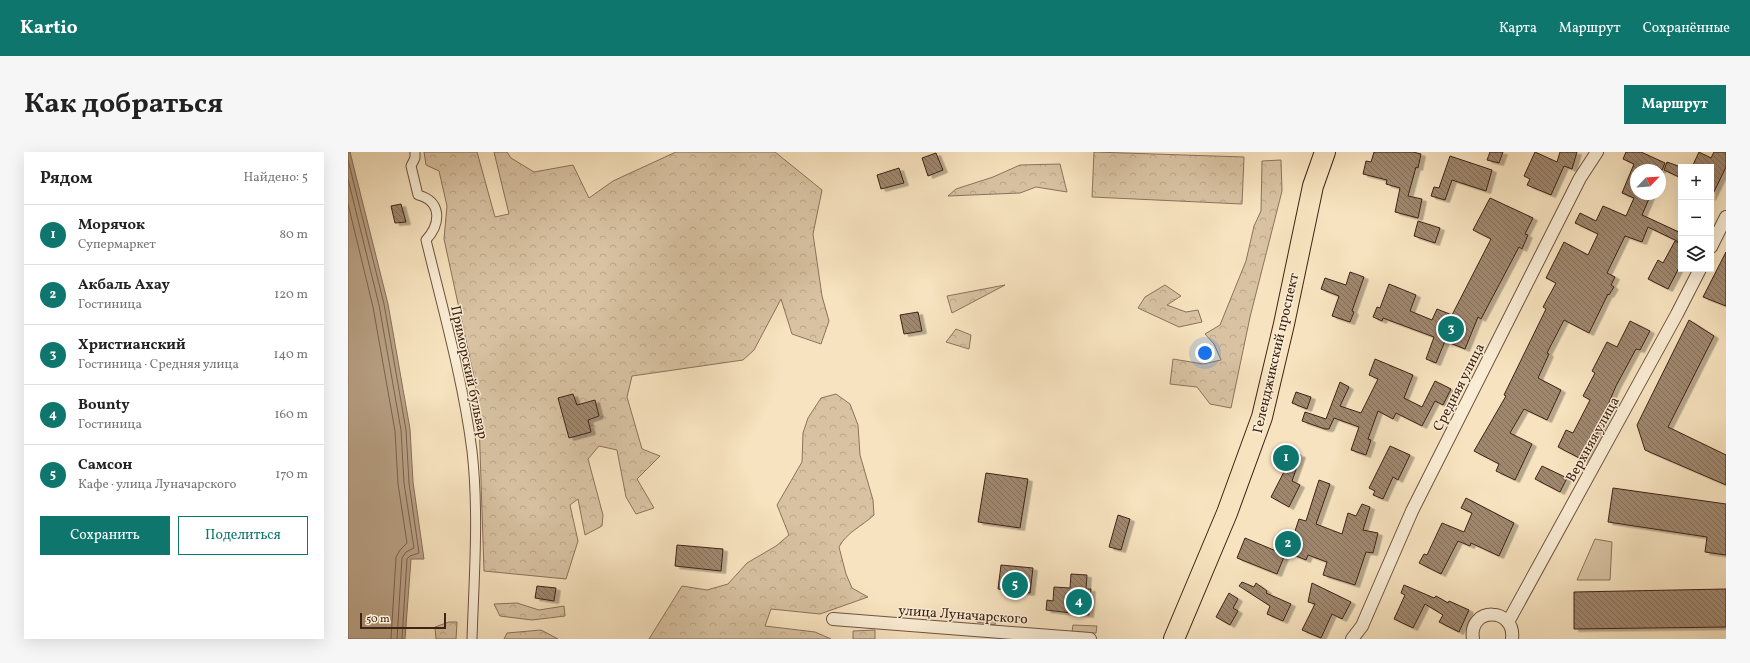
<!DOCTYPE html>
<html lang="ru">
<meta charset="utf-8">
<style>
body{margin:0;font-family:Vollkorn,serif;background:#f6f6f6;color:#222}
.controls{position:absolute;right:12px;top:12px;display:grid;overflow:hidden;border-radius:0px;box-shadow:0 4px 16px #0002}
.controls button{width:36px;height:36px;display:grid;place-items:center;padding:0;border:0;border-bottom:1px solid #e0e0e0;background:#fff;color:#222;font:20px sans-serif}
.compass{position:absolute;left:1282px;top:12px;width:36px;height:36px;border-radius:50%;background:#fff;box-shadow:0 4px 16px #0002;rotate:65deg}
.scale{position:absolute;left:12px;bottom:10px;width:86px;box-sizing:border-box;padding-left:4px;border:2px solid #402316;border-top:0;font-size:11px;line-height:14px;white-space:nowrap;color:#402316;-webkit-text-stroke:3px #faedd5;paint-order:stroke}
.you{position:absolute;left:857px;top:201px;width:14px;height:14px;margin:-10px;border:3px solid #fff;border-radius:50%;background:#1a73e8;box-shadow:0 0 0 6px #1a73e833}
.badge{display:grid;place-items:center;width:26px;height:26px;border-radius:50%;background:#0f766e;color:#fff;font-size:13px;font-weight:700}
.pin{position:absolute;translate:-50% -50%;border:2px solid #fff;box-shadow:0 1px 4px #0006}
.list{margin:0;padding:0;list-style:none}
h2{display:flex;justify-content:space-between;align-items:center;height:52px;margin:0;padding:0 16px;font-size:17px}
h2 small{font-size:13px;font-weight:400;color:#767676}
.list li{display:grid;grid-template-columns:26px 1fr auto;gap:12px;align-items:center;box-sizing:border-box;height:60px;padding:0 16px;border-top:1px solid #e0e0e0}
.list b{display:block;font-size:15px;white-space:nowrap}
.list p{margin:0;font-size:13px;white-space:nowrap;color:#767676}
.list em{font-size:13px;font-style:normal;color:#767676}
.actions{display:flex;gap:8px;padding:12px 16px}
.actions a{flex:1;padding:9px 0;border:1px solid #0f766e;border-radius:0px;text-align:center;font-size:14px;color:#0f766e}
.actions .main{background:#0f766e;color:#fff}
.icon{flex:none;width:22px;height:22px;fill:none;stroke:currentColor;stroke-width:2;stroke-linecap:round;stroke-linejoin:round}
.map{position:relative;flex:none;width:1378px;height:487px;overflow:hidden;border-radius:0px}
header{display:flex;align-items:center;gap:24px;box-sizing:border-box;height:56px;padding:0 20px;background:#0f766e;color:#fff}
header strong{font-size:19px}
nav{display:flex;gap:22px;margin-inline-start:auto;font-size:14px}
.intro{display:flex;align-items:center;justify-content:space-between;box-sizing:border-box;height:96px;padding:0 24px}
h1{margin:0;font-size:28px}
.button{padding:10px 18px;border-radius:0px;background:#0f766e;color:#fff;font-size:14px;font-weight:700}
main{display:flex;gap:24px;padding:0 24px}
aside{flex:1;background:#fff;border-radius:0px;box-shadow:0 4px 16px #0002}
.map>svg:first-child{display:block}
.forest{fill:url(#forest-crowns);stroke:#8c725c}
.garden{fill:#d8c2a2;stroke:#8c725c}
.water{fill:#b9a286;stroke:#896f59}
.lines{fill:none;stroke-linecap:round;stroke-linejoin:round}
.shore{stroke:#7c624e;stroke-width:1}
.building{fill:url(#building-back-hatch);stroke:#402316;filter:url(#shadow)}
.pedestrian-casing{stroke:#6e5340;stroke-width:11}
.minor-casing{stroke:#6e5340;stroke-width:14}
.primary-casing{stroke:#402316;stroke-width:22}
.pedestrian{stroke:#faedd5;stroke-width:9}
.minor{stroke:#faedd5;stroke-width:12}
.primary{stroke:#f7e3bf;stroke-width:20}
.labels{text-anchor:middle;stroke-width:3;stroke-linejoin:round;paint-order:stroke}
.street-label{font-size:14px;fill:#402316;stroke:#faedd5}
</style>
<header>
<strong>Kartio</strong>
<nav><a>Карта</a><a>Маршрут</a><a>Сохранённые</a></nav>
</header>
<div class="intro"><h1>Как добраться</h1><a class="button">Маршрут</a></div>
<main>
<aside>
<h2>Рядом<small>Найдено: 5</small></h2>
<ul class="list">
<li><span class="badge">1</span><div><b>Морячок</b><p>Супермаркет</p></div><em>80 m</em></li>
<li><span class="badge">2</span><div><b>Акбаль Ахау</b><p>Гостиница</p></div><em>120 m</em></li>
<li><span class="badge">3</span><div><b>Христианский</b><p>Гостиница · Средняя улица</p></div><em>140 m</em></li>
<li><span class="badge">4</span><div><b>Bounty</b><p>Гостиница</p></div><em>160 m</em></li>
<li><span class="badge">5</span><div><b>Самсон</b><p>Кафе · улица Луначарского</p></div><em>170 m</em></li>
</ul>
<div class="actions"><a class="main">Сохранить</a><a>Поделиться</a></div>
</aside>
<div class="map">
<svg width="1378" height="487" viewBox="0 0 1378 487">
<defs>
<pattern id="forest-crowns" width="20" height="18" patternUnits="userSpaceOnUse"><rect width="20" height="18" fill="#d8c2a2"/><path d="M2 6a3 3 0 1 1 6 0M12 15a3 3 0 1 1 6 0" fill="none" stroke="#baa68b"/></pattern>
<pattern id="building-back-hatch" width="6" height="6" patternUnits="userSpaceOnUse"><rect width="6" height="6" fill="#9f876e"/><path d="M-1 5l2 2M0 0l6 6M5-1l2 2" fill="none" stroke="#836e59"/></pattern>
<filter id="shadow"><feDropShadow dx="4.5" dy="2.5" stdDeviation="0" flood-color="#0004"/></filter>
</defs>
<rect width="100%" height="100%" fill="#f7e3bf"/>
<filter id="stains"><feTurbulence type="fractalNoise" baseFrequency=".005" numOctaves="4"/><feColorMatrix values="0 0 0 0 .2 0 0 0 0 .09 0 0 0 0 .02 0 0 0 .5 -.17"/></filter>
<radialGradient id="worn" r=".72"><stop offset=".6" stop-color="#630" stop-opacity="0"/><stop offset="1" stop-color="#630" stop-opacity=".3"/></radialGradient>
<g class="forest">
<polygon points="76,0 129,0 147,65 161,62 146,0 159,0 163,6 186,20 225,13 241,46 265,29 328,0 427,0 474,38 465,82 474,144 481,169 473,192 444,182 433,147 406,198 395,208 284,224 279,245 294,297 312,304 289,327 306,356 288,362 278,345 269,298 251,294 240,307 255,363 254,374 237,383 230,347 222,353 230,389 218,427 136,419 131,268 127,230 96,87 99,54 91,19 78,13"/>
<polygon points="746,0 896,5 894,52 744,45"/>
<polygon points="933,8 934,39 902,165 883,256 862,252 849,235 822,232 825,207 855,212 873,208 866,192 857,182 872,173 898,109 906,74 913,59 914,9"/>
<polygon points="712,12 719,40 688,35 672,41 600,44 608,37 645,25 672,13"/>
<polygon points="657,133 604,161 599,144"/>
<polygon points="817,133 833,144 819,153 838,160 850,158 854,170 831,175 790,156 797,145"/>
<polygon points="608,177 623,183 621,197 598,190"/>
<path d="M488,242L502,252L510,273L512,303L525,348L526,363C513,375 499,380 491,395L498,422L504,436L520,445L472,462L423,457L417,474L467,480L483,487H301L334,434L359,438L380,432L399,411L428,394L441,383L429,353L454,310L455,281L460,266L473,246Z"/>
<polygon points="169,451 191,458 216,454 217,464 184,468 152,464 146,452"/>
<polygon points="631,461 649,464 647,473 629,470"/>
<polygon points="101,470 109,470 108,487 88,487 87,475"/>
<polygon points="725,473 749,474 748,481 724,480"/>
<polygon points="193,478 210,487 156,487 159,481"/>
<polygon points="527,478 527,487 505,487 505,479"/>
</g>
<polygon class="garden" points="1247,387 1264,390 1262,428 1229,428"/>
<polygon class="water" points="0,0 2,0 40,152 62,277 65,330 76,407 63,407 57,487 0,487"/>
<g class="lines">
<g class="shore">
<polyline points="0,8 36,152 58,278 61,331 71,401 62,404 59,407 54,487"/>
<polyline points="0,27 31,153 53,278 56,331 66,396 58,400 54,406 49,487"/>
<polyline points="0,52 25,155 47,279 50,332 59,391 52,398 48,405 43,487"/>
</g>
</g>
<g class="building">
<polygon points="1026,0 1065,0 1073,2 1070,16 1068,15 1060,44 1074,47 1070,66 1047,60 1052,36 1038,32 1039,28 1015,22 1018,9 1023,10"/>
<polygon points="1142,0 1155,0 1151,11 1139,8"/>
<polygon points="1187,0 1209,10 1212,0 1229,0 1224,17 1216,14 1203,43 1179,33 1182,27 1176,24"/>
<polygon points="1278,0 1293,0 1317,11 1314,18 1288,18 1288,42 1303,42 1294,63 1333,81 1333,85 1331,90 1300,75 1294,90 1277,84 1259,121 1267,125 1263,133 1266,135 1261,143 1260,142 1241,181 1216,168 1199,201 1201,202 1190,226 1213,238 1199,268 1176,257 1162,281 1184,292 1167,328 1148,319 1151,312 1126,299 1158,244 1156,243 1198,157 1195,155 1208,131 1198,126 1216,90 1240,103 1250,82 1227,71 1232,61 1248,69 1255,54 1278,64 1286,46 1274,41 1286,12 1275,7"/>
<polygon points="1351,0 1363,6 1366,0 1378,0 1378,15 1363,46 1363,15 1344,15"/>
<polygon points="588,1 595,18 580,24 574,6"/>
<polygon points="1102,4 1144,18 1138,39 1104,28 1097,48 1083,44 1086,35 1091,36"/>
<polygon points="1319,10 1333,15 1331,25 1316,18"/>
<polygon points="551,16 556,31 533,37 529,23"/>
<polygon points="1142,46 1185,66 1177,82 1180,83 1174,97 1171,95 1133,167 1130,165 1117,197 1097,189 1088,211 1078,207 1086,185 1035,166 1034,169 1025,165 1029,155 1032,156 1041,132 1068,143 1062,159 1084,168 1089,157 1104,163 1143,87 1125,78"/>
<polygon points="53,52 58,70 47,71 43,54"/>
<polygon points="1070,69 1092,76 1087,91 1066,84"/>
<polygon points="1327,89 1333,93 1333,112 1320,137 1300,127 1310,108 1315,111"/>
<polygon points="1378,100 1378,154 1355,145"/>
<polygon points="1002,120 1016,125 1004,159 1006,160 1002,170 984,164 991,144 973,137 977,126 998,133"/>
<polygon points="570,160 574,179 556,182 552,163"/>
<polygon points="1341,168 1366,184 1320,275 1378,303 1378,333 1297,298 1289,273"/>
<polygon points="1282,169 1302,179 1292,198 1288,197 1268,234 1256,262 1258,264 1235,308 1210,295 1218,278 1225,281 1242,248 1235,244 1247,221 1244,219 1259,190 1269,195"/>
<polygon points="1027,207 1065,223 1056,246 1074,255 1087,229 1103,237 1095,253 1087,249 1074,274 1048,261 1045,267 1030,259 1020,287 1023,288 1018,303 1003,298 1011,275 986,266 981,277 977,277 954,269 957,260 978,267 992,230 1001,235 992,254 1013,261 1030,227 1021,223"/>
<polygon points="948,240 963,245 959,257 944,251"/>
<polygon points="225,242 229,253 247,248 251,264 240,268 243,280 221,286 210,246"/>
<polygon points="1042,294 1062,303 1050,328 1045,325 1035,347 1025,343 1027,339 1021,336"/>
<polygon points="928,296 953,303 944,329 952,333 941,355 923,345 939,314 924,309"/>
<polygon points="1194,314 1219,326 1212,340 1187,327"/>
<polygon points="638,321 680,327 672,376 630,370"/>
<polygon points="971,328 982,332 968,372 994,382 1000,361 1008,364 1014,352 1022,355 1015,378 1030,381 1025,401 1018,400 1007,433 975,423 979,410 960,403 958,408 938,400 929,422 889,406 897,386 928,399 933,384 944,388 951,367 958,369"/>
<polygon points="1265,336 1378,352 1378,403 1357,400 1359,385 1260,370"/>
<polygon points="1118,346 1166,371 1151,404 1123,391 1122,394 1110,389 1093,422 1071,411 1076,402 1079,403 1094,371 1116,380 1124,361 1113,356"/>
<polygon points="770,363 782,367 773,398 761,395"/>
<polygon points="329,393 375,397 373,419 327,414"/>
<polygon points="653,413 685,416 682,441 650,437"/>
<polygon points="723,422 739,423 738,437 743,437 741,463 698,458 699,448 705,449 706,435 722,436"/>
<polygon points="894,430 906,435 908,431 919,439 918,441 943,452 935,469 919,462 922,454 891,434"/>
<polygon points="964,431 1003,450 994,467 984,462 973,486 954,478 967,452 960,450"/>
<polygon points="1056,433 1086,446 1088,444 1100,451 1101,449 1121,458 1111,480 1091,470 1095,463 1077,452 1065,476 1046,467 1057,443 1053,441"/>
<polygon points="189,434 208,436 206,449 187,446"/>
<polygon points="1378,437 1378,475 1226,477 1226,440"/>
<polygon points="881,441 890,447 885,456 890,459 882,473 868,465"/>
</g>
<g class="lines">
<g class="pedestrian-casing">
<path id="pedestrian" d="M67,0V6L63,14L70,43C94,49 93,72 78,88C95,158 115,228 124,299C131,361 126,425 124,487"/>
</g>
<g class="minor-casing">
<g id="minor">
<polyline points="1363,95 1378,65"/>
<polyline points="485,467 742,487"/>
<polyline points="1160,470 1329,162 1352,117"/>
<polyline points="1004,487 1014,474 1064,359 1232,26 1249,0"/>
<path d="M1125,487C1120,454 1168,455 1164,487"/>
</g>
</g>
<g class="primary-casing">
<polyline id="primary" points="826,487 879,361 914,265 936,172 965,34 977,0"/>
</g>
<use href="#pedestrian" class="pedestrian"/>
<use href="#minor" class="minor"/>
<use href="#primary" class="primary"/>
</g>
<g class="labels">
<g class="street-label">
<text transform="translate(927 201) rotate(-77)" y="5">Геленджикский проспект</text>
<text transform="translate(122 220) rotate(78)" y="5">Приморский бульвар</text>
<text transform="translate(1110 235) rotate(-63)" y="5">Средняя улица</text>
<text transform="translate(1244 287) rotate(-61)" y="5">Верхняя улица</text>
<text transform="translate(615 462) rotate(4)" y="5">улица Луначарского</text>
</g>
</g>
<rect width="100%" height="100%" filter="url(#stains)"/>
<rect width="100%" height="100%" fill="url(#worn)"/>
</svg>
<div class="controls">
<button>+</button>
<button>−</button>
<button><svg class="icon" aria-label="layers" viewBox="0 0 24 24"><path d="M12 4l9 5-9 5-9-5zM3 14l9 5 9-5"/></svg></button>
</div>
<svg class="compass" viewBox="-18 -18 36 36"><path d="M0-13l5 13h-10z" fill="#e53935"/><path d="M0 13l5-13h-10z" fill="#767676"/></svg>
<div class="scale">50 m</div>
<div class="you"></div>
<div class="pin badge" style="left:938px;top:306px">1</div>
<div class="pin badge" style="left:940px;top:392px">2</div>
<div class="pin badge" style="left:1103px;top:177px">3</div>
<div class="pin badge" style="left:731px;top:450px">4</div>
<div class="pin badge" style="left:667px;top:433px">5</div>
</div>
</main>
